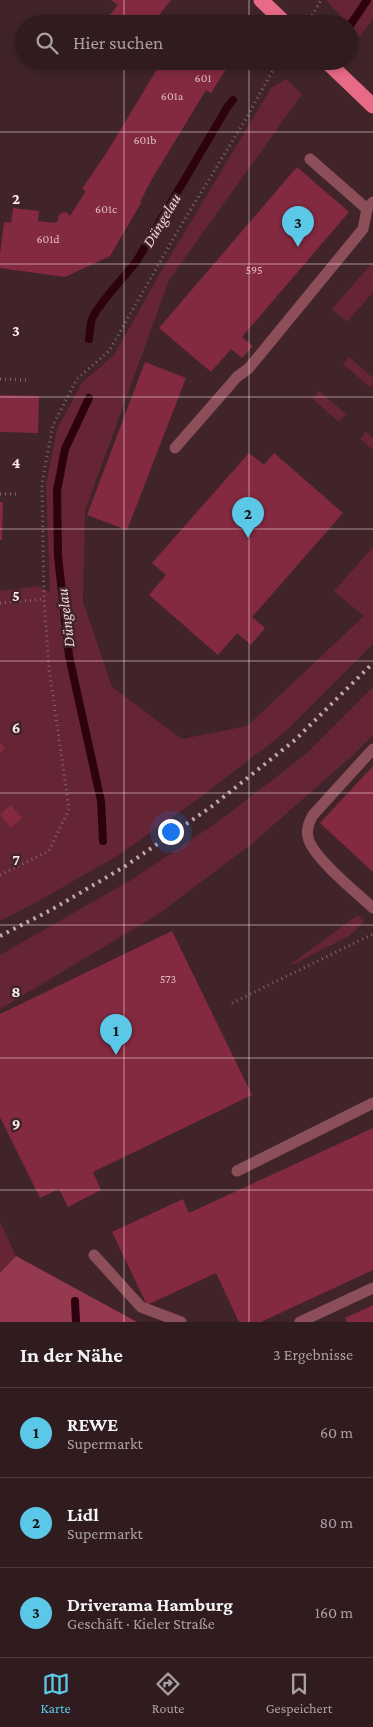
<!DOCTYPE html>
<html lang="de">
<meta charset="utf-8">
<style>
body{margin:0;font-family:"Crimson Pro",serif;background:#382428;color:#f1f3f6}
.you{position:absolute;left:170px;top:831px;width:18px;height:18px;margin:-12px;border:4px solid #fff;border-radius:50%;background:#1a73e8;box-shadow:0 0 0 8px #1a73e833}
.badge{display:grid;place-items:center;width:32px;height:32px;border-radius:50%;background:#5ac8e6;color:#111;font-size:16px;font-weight:700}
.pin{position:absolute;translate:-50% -41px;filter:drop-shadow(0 1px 2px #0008)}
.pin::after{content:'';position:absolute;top:26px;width:18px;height:15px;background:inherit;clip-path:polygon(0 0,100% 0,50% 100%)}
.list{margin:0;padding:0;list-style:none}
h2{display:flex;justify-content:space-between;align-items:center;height:65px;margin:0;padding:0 20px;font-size:21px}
h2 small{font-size:16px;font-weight:400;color:#a8a1a4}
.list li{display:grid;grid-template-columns:32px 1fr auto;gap:15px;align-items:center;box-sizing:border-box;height:90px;padding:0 20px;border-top:1px solid #4b393d}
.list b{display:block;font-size:19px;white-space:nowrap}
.list p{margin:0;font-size:16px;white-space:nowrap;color:#a8a1a4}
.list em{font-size:16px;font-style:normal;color:#a8a1a4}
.icon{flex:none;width:28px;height:28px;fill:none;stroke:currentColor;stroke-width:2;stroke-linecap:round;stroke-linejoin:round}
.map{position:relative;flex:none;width:373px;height:1322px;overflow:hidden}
.search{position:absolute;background:#301b1f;box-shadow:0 2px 8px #0003;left:15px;right:15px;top:15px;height:55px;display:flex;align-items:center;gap:12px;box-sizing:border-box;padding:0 18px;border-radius:28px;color:#a8a1a4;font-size:19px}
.sheet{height:335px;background:#301b1f}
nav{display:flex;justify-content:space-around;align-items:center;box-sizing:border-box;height:70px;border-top:1px solid #4b393d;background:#301b1f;font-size:14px;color:#a8a1a4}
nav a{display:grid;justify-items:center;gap:2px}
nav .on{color:#5ac8e6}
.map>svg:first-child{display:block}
.green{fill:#652534}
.forest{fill:#95394f}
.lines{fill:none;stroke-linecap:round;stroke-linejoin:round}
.stream{stroke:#2e010e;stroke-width:8}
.building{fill:#832940}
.path{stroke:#81676c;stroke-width:3;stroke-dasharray:1 4;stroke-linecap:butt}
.lane{stroke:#8c4f5a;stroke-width:11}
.primary{stroke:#e76a86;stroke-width:15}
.rail{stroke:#bfa9ac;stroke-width:4;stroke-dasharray:2.5 5;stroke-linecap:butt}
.grid{fill:none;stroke:#feeaed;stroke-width:1;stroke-opacity:0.55}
.labels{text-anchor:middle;stroke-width:5;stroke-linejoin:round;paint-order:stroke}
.number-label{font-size:12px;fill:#dfbac2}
.water-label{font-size:16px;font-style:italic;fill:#efd4d8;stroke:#402429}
.grid-label{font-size:16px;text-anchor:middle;font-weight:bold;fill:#feeaed;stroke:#402429;stroke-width:5;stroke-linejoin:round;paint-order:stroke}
</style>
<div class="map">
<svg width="373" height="1322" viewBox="0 0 373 1322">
<rect width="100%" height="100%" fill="#402429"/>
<g class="green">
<polygon points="326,0 373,0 373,19 360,37"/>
<polygon points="286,79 302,94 169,280 85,511 83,602 112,687 182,739 247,726 364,616 334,591 373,547 373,644 285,732 202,796 117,856 35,903 0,921 0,591 38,586 50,592 46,485 57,429 82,383 114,355 162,270 271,88"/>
<polygon points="373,262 373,292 347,322 332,309"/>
<polygon points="349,357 373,378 373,383 370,387 343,364"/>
<polygon points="319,391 346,414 339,422 313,399"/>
<polygon points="366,432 373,438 373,450 360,439"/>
<polygon points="373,687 373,735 352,756 254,842 157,915 0,1009 0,955 131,880 219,821 306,754"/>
<polygon points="358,915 364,922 349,936 292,965 291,964"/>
<polygon points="0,1222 16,1256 0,1273"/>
</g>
<polygon class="forest" points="16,1256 137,1322 0,1322 0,1273"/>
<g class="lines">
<g class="stream">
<polyline points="349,27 367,0"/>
<path d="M89,339C90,333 90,325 92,319C100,301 123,279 136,262L228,106L233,100"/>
<polyline points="89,398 65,449 57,491 58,556 69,656 101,801 103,841"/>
<polyline points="75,1301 76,1322"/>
</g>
</g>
<g class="building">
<polygon points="111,0 171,0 152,24 102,24 118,5"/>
<polygon points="162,61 220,61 228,66 211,93 206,90 152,179 140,202 141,203 110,256 65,277 0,268 0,254 4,222 11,223 13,208 39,211 38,221 55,223 58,221 58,217 61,213 66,212 70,216 86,191 82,189 107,152"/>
<polygon points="297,167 349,212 242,337 253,346 242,358 231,349 211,372 159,328"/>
<polygon points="145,362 186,378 127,530 87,515"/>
<polygon points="0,395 39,396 38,433 0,432"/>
<polygon points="249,453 264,465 274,453 343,513 252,617 265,628 251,645 237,633 218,655 149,595 166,575 152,563"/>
<polygon points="0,502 3,502 2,540 0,540"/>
<polygon points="0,742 5,749 0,753"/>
<polygon points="373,766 373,872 320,823"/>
<polygon points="11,805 22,818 11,828 0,814"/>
<polygon points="172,931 252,1095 93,1172 101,1190 68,1207 59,1189 40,1198 0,1117 0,1014"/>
<polygon points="373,1128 373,1270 261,1322 239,1322 216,1273 147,1305 112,1232 183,1199 189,1213"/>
<polygon points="373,1305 373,1322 347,1322 345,1318"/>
</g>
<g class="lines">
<g class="path">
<polyline points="307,24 321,0"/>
<polyline points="0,379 30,380"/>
<polyline points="0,494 20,494"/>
<polyline points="0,603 44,599"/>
<polyline points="0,875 49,851 69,809 49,668 44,599 42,483 53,425 77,379 109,351 180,227 247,117 278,61"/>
<polyline points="232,1003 373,934"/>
</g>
<g class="lane">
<polyline points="310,159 367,209"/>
<polyline points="175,448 237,377 249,368 363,229 367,209 373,202"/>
<path d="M373,749L313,815C309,822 306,829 308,837C311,856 357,893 373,908"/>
<polyline points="237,1171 373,1103"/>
<polyline points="94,1255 141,1307 181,1322"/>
<polyline points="300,1322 373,1288"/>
</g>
<g class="primary">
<polyline points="261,0 286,24"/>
<polyline points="326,61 373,106"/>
</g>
<polyline class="rail" points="0,936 51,910 124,867 211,807 295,740 373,663"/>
</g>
<path class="grid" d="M124,0V24M249,0V24M124,61V1322M249,61V1322M0,132H373M0,264H373M0,397H373M0,529H373M0,661H373M0,793H373M0,925H373M0,1058H373M0,1190H373"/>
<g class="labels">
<g class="number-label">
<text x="203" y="82">601</text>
<text x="172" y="100">601a</text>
<text x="145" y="144">601b</text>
<text x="106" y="213">601c</text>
<text x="48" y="243">601d</text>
<text x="254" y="274">595</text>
<text x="168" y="983">573</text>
</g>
<g class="water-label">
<text transform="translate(161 220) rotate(-59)" y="6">Düngelau</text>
<text transform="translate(65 618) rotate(-97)" y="6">Düngelau</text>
</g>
</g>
<g class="grid-label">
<text x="16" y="204">2</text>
<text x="16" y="336">3</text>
<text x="16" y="468">4</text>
<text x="16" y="601">5</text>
<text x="16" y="733">6</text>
<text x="16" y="865">7</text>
<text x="16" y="997">8</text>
<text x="16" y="1129">9</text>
</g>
</svg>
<div class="you"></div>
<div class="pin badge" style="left:116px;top:1055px">1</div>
<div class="pin badge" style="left:248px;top:538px">2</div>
<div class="pin badge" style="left:298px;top:247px">3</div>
<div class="search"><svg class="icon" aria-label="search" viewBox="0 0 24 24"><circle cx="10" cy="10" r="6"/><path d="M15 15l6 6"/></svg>Hier suchen</div>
</div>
<section class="sheet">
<h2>In der Nähe<small>3 Ergebnisse</small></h2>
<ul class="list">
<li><span class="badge">1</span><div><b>REWE</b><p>Supermarkt</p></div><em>60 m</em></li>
<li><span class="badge">2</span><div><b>Lidl</b><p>Supermarkt</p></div><em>80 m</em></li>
<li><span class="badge">3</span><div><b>Driverama Hamburg</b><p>Geschäft · Kieler Straße</p></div><em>160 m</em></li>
</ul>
</section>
<nav>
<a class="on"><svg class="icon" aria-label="map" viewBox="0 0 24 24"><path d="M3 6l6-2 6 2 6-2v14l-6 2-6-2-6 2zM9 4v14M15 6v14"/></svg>Karte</a>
<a><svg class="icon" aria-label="directions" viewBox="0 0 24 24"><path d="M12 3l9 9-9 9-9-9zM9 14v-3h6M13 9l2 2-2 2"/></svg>Route</a>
<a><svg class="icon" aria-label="saved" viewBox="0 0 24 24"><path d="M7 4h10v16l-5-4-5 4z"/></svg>Gespeichert</a>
</nav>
